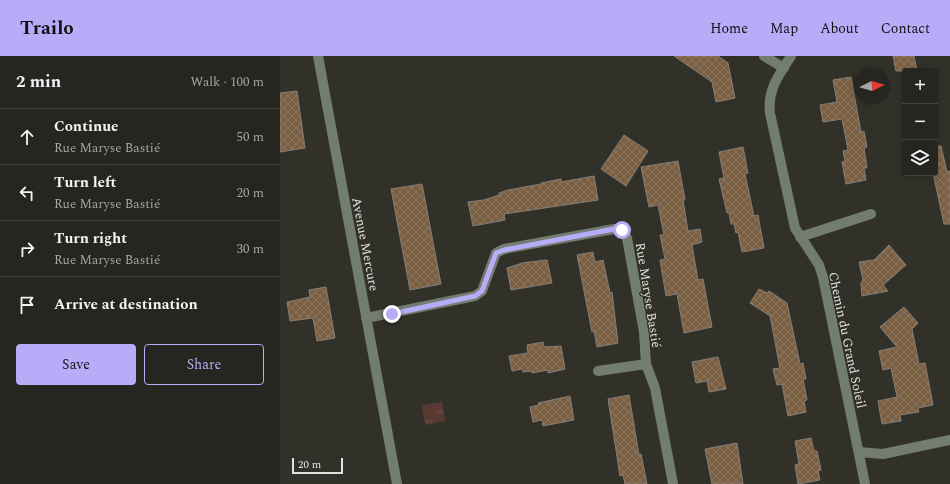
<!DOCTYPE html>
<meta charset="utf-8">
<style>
body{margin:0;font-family:Spectral,serif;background:#32312c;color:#f1f3f6}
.controls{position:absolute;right:12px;top:12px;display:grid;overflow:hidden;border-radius:4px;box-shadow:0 2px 6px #0003}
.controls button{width:36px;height:36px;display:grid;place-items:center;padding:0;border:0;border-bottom:1px solid #42423d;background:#26251f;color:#f1f3f6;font:20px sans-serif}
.compass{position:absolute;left:574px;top:12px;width:36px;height:36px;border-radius:50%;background:#26251f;box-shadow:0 2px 6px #0003;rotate:84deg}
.scale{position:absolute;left:12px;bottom:10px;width:51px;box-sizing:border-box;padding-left:4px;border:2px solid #e2e1dc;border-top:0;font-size:11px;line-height:14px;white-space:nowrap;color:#e2e1dc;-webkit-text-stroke:3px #323129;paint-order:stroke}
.stop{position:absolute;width:12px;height:12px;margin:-9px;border:3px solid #b6acf8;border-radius:50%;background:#fff}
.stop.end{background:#b6acf8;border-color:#fff;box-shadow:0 1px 4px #0008}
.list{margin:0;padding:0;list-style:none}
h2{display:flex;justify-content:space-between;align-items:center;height:52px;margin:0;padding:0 16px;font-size:17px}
h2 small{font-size:13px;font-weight:400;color:#a4a5a4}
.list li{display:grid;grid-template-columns:26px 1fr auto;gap:12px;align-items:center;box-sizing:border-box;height:56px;padding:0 16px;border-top:1px solid #42423d}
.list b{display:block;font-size:15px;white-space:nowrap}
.list p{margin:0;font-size:13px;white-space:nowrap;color:#a4a5a4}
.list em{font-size:13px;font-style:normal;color:#a4a5a4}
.actions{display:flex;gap:8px;padding:12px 16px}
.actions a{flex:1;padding:9px 0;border:1px solid #b6acf8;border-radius:4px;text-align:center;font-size:14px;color:#b6acf8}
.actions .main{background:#b6acf8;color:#111}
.icon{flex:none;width:22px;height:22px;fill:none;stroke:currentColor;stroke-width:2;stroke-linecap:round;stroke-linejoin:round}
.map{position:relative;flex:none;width:670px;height:428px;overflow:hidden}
header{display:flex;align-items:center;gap:24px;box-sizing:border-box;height:56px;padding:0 20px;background:#b6acf8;color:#111}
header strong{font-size:19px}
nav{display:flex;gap:22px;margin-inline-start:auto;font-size:14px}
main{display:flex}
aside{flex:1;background:#26251f}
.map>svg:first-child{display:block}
.park{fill:url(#park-tufts)}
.building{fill:url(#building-cross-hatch);stroke:#867f78}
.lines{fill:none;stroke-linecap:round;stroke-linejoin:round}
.minor{stroke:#737d6f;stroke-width:10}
.route{stroke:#b6acf8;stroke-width:5}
.labels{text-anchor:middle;stroke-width:3;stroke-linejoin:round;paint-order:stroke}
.street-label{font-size:13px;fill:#e2e1dc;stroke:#323129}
</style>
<header>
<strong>Trailo</strong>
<nav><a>Home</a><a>Map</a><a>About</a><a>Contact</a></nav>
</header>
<main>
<aside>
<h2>2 min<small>Walk · 100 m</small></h2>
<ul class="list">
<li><svg class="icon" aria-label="ahead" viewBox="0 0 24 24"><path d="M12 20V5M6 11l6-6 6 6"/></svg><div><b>Continue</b><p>Rue Maryse Bastié</p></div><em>50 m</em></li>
<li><svg class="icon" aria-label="left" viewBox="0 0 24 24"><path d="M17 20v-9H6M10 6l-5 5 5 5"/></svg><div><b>Turn left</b><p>Rue Maryse Bastié</p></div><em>20 m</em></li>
<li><svg class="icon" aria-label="right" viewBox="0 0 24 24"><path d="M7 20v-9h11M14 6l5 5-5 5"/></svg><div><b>Turn right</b><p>Rue Maryse Bastié</p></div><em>30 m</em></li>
<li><svg class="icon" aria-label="arrive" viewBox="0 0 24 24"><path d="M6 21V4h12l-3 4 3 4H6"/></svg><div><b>Arrive at destination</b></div></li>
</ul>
<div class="actions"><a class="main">Save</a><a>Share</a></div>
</aside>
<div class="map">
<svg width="670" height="428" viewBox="0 0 670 428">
<defs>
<pattern id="park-tufts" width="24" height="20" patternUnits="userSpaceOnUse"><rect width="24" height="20" fill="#593932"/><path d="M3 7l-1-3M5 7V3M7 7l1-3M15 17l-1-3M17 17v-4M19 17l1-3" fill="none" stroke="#71554f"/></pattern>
<pattern id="building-cross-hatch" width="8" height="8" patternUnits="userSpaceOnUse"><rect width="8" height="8" fill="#7a5f43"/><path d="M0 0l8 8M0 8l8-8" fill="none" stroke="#8d765e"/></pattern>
</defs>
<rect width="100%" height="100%" fill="#323129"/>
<polygon class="park" points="162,346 165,365 145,369 142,349"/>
<g class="building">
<polygon points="394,0 438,0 448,7 455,42 436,46 432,26"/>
<polygon points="613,0 634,0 637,15 616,15"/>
<polygon points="571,21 581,76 584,75 587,91 584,92 587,112 584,112 586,124 566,128 562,106 565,105 563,95 568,94 562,63 543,66 540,49 557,46 553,24"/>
<polygon points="17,35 25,92 0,96 0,37"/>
<polygon points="344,79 368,95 346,130 321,113"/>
<polygon points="655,90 661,90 667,116 670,115 670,168 664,168 653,117 655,117"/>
<polygon points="463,91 468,117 465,118 474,160 478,159 484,192 462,196 458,176 456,177 454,168 451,168 449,157 447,157 439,123 444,122 439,96"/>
<polygon points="398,105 405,144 403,144 408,175 420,173 422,186 412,189 418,224 423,223 432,271 404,277 397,238 386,240 380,204 385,203 380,179 384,179 378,149 369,151 361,111"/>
<polygon points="314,120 318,144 224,158 225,164 193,170 188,146 204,144 219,139 219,137 228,134 261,128 261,127 281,123 281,126"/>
<polygon points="142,128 161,228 130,234 111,133"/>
<polygon points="609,189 626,209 603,229 608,235 582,240 581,227 583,224 579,206 594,204"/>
<polygon points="313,196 315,206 323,204 330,237 332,236 338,287 317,291 314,275 312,276 297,199"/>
<polygon points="267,204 272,227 231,234 227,212 242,207"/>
<polygon points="46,231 55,282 37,285 33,262 10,265 7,246 30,241 29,234"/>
<polygon points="479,233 487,237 489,235 507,247 520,308 523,307 526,323 523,323 527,344 524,345 526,356 508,360 502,328 497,329 493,313 500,312 490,260 470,247"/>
<polygon points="624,251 638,267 632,273 639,308 645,307 653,349 638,352 639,356 620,359 621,365 602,368 598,345 617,341 611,312 603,314 599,295 617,291 600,271"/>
<polygon points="263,286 264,291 281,290 285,313 268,317 268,314 252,317 252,315 243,316 242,313 232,315 229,300 248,297 247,289"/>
<polygon points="438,301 446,333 429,336 427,325 416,327 412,306"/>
<polygon points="349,339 359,399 361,398 367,428 345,428 343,419 340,420 328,343"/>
<polygon points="290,340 294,364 263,370 262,364 253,366 250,351 259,349 258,347"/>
<polygon points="531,382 534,395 537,395 541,414 538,415 540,424 518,428 515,409 519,408 515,385"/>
<polygon points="457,387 463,428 432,428 425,393"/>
</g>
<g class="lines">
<g class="minor">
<polyline points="38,0 117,428"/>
<polyline points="484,0 504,12"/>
<path d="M511,0C499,19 487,34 490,57L515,172L539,209L543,221L585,428"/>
<polyline points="520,181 591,158"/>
<polyline points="86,262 195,240 202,235 216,197 224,193 334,173 342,174 347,182 364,276 366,308 375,332 393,428"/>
<polyline points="318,315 366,308"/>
<polyline points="579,396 603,398 670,384"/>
</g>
</g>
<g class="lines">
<polyline class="route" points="112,258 195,240 202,235 216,197 224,194 334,173 342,174"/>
</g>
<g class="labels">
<g class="street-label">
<text transform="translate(86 188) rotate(79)" y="5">Avenue Mercure</text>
<text transform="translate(369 239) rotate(81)" y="5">Rue Maryse Bastié</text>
<text transform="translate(568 284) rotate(78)" y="5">Chemin du Grand Soleil</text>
</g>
</g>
</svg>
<div class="controls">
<button>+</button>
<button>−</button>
<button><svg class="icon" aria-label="layers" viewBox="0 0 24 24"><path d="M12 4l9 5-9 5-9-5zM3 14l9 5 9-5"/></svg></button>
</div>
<svg class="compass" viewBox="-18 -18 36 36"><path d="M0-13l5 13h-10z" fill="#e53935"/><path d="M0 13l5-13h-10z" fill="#a4a5a4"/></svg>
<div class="scale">20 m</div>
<div class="stop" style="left:342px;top:174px"></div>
<div class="stop end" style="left:112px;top:258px"></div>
</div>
</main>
